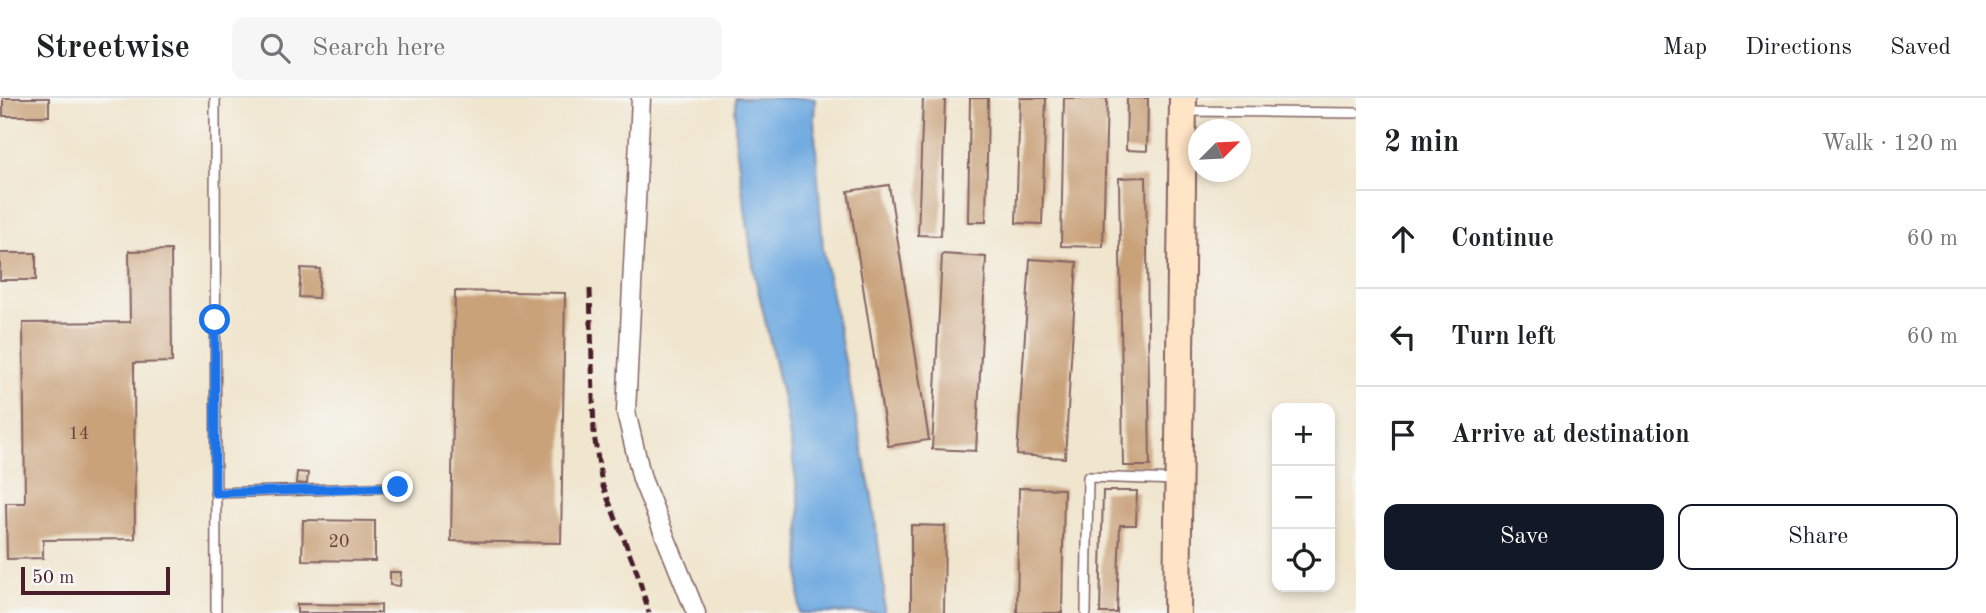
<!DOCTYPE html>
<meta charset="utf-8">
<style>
body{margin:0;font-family:"Old Standard TT",serif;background:#f6f6f6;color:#202124}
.controls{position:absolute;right:21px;bottom:21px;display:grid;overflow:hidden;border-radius:14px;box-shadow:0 4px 10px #0003}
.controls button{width:63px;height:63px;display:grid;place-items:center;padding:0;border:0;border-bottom:2px solid #e0e0e0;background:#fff;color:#202124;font:35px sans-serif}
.compass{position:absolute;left:1188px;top:21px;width:63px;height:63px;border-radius:50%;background:#fff;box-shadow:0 4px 10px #0003;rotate:66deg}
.scale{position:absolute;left:21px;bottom:18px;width:149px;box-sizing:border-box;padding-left:7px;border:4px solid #4a1f2b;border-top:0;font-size:19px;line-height:24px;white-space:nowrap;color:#4a1f2b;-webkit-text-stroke:5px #f6f6f2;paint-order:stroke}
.stop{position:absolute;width:21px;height:21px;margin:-16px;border:5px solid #1a73e8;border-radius:50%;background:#fff}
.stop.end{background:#1a73e8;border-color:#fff;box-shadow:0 2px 7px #0008}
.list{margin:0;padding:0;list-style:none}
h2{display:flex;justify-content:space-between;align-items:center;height:91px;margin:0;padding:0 28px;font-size:30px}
h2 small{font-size:23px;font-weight:400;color:#757577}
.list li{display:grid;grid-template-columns:46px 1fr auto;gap:21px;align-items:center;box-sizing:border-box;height:98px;padding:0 28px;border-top:2px solid #e0e0e0}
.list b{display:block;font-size:26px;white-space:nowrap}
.list em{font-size:23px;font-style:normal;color:#757577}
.actions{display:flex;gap:14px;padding:21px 28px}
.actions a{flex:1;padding:16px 0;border:2px solid #111827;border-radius:14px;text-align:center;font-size:24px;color:#111827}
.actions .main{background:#111827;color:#fff}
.icon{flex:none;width:38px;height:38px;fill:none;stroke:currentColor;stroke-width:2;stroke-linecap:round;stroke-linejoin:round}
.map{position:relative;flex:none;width:1356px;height:515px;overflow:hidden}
header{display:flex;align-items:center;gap:42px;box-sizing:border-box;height:98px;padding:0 35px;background:#fff;border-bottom:2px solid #e0e0e0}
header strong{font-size:33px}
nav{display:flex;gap:38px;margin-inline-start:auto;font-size:24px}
.search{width:490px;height:63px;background:#f6f6f6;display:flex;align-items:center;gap:18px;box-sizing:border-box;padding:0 24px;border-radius:14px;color:#757577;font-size:26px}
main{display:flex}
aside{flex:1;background:#fff}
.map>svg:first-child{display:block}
.water{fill:#71abe1;stroke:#5e6586;stroke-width:2}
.building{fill:#c9a27a}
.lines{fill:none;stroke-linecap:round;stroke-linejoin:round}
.lane-casing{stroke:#846464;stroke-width:12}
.street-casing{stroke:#846464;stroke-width:21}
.secondary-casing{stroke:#846464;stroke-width:30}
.lane{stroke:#fff;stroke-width:9}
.street{stroke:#fff;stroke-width:18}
.secondary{stroke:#ffe4c6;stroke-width:26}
.rail{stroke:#4a1f2b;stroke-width:5;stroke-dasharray:10 5;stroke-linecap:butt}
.route{stroke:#1a73e8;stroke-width:9}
.labels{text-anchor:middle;stroke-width:5;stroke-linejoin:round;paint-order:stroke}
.number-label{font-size:18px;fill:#6a403f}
</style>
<header>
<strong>Streetwise</strong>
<div class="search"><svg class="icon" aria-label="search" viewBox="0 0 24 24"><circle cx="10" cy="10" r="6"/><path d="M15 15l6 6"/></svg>Search here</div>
<nav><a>Map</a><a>Directions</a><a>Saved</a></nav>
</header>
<main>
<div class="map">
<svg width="1356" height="515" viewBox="0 0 1356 515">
<rect width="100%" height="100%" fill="#f6f6f2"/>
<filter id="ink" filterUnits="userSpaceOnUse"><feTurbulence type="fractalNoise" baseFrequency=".0143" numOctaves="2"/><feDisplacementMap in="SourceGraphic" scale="14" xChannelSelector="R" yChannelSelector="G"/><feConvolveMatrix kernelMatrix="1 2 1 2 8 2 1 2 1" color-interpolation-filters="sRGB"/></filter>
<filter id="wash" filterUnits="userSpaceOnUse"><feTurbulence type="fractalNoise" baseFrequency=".00686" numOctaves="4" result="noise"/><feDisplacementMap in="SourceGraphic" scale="28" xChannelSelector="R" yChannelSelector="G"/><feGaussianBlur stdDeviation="1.57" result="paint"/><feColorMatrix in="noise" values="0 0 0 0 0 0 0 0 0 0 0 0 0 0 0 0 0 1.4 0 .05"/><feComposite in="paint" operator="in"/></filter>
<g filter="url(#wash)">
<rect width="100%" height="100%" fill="#f0e5cd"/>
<polygon class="water" points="735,0 815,0 814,22 823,152 872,400 884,489 884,515 799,515 800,410 786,314 754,174 735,40"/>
<g id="blocks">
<g class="building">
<rect x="3" y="0" width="46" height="18"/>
<polygon points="923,0 945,0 941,138 918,137"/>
<polygon points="970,0 988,0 986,124 968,124"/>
<polygon points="1020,0 1046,0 1042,126 1016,125"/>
<polygon points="1064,0 1107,0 1103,149 1061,148"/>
<polygon points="1127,0 1148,0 1147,53 1126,52"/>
<polygon points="1146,79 1150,368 1123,368 1119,80"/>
<polygon points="889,87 929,342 888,348 848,93"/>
<polygon points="171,152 172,264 134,265 135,441 43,442 43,460 7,461 6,405 25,405 23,225 130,224 129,153"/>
<rect x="0" y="155" width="36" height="27"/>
<polygon points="942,156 986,159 976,353 932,351"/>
<polygon points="1030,161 1077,164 1065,360 1017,357"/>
<polygon points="301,170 320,171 318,200 299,199"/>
<polygon points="455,193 565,195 561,445 451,443"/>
<polygon points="297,374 308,375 307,386 296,385"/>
<polygon points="1019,390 1064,391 1062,515 1017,515"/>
<polygon points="1103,393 1137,393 1136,427 1120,427 1117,515 1100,515"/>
<polygon points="303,422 375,423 375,463 302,462"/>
<polygon points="911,427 945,428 944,515 911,515"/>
<polygon points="390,474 401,474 400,488 390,487"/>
<polygon points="297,506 381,507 381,515 297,515"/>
</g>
</g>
</g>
<g filter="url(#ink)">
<use href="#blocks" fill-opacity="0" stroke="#846464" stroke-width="2"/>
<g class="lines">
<g class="lane-casing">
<g id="lane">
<polyline points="215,0 216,515"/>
<polyline points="1184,13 1356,15"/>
<polyline points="215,395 398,389"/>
<polyline points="1086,515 1088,379 1177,382"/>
</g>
</g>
<g class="street-casing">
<polyline id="street" points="641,0 626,314 642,381 696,515"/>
</g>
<g class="secondary-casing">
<polyline id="secondary" points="1177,515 1183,0"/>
</g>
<use href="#lane" class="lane"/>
<use href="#street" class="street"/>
<use href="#secondary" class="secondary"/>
<polyline class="rail" points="590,191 594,337 602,386 637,474 649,515"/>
</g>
</g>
<g class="lines" filter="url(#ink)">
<polyline class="route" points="215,222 215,395 398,389"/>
</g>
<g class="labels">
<g class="number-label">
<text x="79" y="341">14</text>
<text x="339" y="449">20</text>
</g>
</g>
</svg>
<div class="controls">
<button>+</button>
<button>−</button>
<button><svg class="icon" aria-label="locate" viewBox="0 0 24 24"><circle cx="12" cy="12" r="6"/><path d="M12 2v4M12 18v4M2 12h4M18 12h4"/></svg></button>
</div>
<svg class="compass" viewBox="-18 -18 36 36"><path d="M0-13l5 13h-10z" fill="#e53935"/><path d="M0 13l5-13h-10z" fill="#757577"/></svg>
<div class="scale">50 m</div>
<div class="stop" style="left:215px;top:222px"></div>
<div class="stop end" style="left:398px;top:389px"></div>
</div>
<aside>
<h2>2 min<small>Walk · 120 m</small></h2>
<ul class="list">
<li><svg class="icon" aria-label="ahead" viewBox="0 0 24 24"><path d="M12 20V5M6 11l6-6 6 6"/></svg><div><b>Continue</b></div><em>60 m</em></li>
<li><svg class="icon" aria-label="left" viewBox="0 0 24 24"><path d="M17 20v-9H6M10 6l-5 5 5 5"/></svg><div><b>Turn left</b></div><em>60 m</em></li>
<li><svg class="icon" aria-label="arrive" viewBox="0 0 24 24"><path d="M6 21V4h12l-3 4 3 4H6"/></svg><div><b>Arrive at destination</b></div></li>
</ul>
<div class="actions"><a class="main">Save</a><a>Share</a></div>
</aside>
</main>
